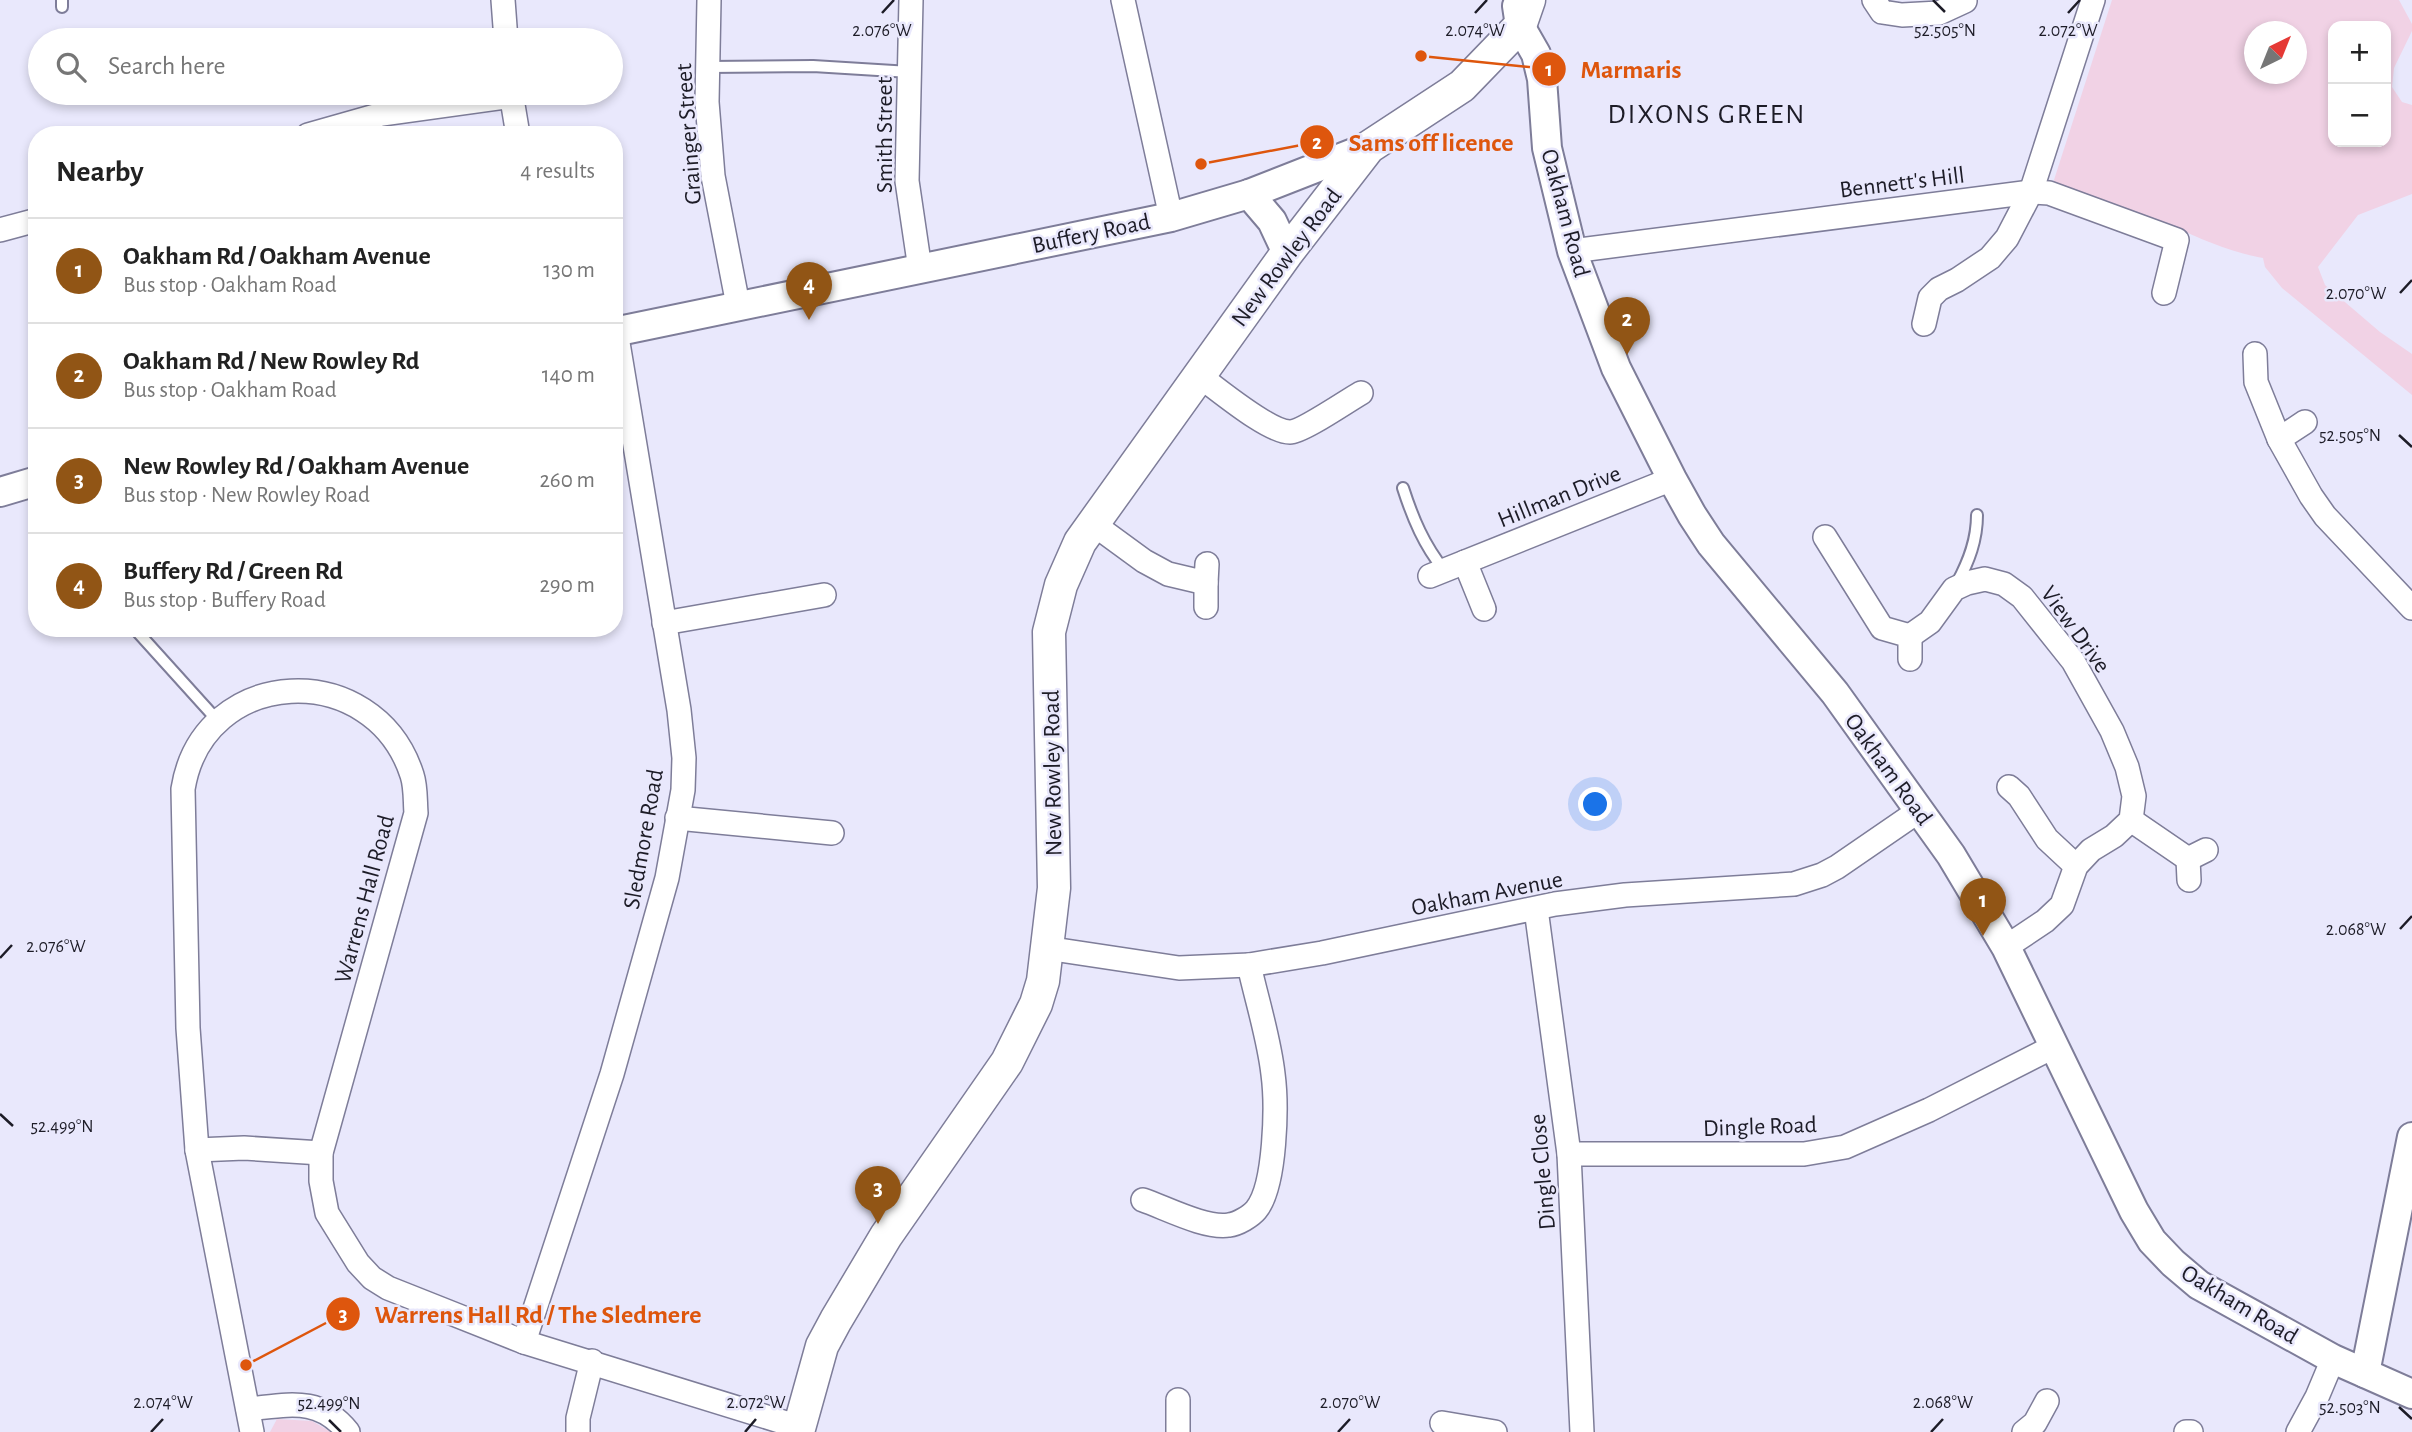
<!DOCTYPE html>
<meta charset="utf-8">
<style>
body{margin:0;font-family:"Alegreya Sans",sans-serif;background:#f6f6f6;color:#222}
.controls{position:absolute;right:21px;top:21px;display:grid;overflow:hidden;border-radius:14px;box-shadow:0 4px 10px #0003}
.controls button{width:63px;height:63px;display:grid;place-items:center;padding:0;border:0;border-bottom:2px solid #e0e0e0;background:#fff;color:#222;font:35px sans-serif}
.compass{position:absolute;left:2244px;top:21px;width:63px;height:63px;border-radius:50%;background:#fff;box-shadow:0 4px 10px #0003;rotate:43deg}
.you{position:absolute;left:1596px;top:805px;width:24px;height:24px;margin:-18px;border:5px solid #fff;border-radius:50%;background:#1a73e8;box-shadow:0 0 0 10px #1a73e833}
.badge{display:grid;place-items:center;width:46px;height:46px;border-radius:50%;background:#915515;color:#fff;font-size:23px;font-weight:700}
.pin{position:absolute;translate:-50% -58px;filter:drop-shadow(0 2px 4px #0008)}
.pin::after{content:'';position:absolute;top:37px;width:24px;height:21px;background:inherit;clip-path:polygon(0 0,100% 0,50% 100%)}
.list{margin:0;padding:0;list-style:none}
h2{display:flex;justify-content:space-between;align-items:center;height:91px;margin:0;padding:0 28px;font-size:30px}
h2 small{font-size:23px;font-weight:400;color:#767676}
.list li{display:grid;grid-template-columns:46px 1fr auto;gap:21px;align-items:center;box-sizing:border-box;height:105px;padding:0 28px;border-top:2px solid #e0e0e0}
.list b{display:block;font-size:26px;white-space:nowrap}
.list p{margin:0;font-size:23px;white-space:nowrap;color:#767676}
.list em{font-size:23px;font-style:normal;color:#767676}
.icon{flex:none;width:38px;height:38px;fill:none;stroke:currentColor;stroke-width:2;stroke-linecap:round;stroke-linejoin:round}
.map{position:relative;flex:none;width:2412px;height:1432px;overflow:hidden}
.search{position:absolute;background:#fff;box-shadow:0 4px 10px #0003;left:28px;top:28px;width:595px;height:77px;display:flex;align-items:center;gap:18px;box-sizing:border-box;padding:0 24px;border-radius:38px;color:#767676;font-size:26px}
.panel{position:absolute;background:#fff;box-shadow:0 4px 10px #0003;left:28px;top:126px;width:595px;height:511px;border-radius:28px}
.map>svg:first-child{display:block}
.green{fill:#f1d2e5;fill-rule:evenodd}
.lines{fill:none;stroke-linecap:round;stroke-linejoin:round}
.service-casing{stroke:#7e7d99;stroke-width:14}
.minor-casing{stroke:#7e7d99;stroke-width:26}
.tertiary-casing{stroke:#7e7d99;stroke-width:32}
.secondary-casing{stroke:#7e7d99;stroke-width:35}
.service{stroke:#fff;stroke-width:10}
.minor{stroke:#fff;stroke-width:23}
.tertiary{stroke:#fff;stroke-width:28}
.secondary{stroke:#fff;stroke-width:32}
.ticks{fill:none;stroke:#1d1c27;stroke-width:2.5}
.labels{text-anchor:middle;stroke-width:5;stroke-linejoin:round;paint-order:stroke}
.street-label{font-size:24px;fill:#1d1c27;stroke:#e9e8fc}
.quarter-label{font-size:28px;letter-spacing:2px;fill:#1d1c27;stroke:#e9e8fc}
.ticks-label{font-size:18px;text-anchor:middle;fill:#1d1c27;stroke:#e9e8fc;stroke-width:5;stroke-linejoin:round;paint-order:stroke}
.leader{fill:none;stroke:#de560d;stroke-width:2.5}
.callout-dot{fill:#de560d;stroke:#e9e8fc;stroke-width:2.5}
.mark-label{font-size:21px;text-anchor:middle;font-weight:bold;fill:#fff}
.callout-label{font-size:26px;text-anchor:middle;font-weight:bold;fill:#de560d;stroke:#e9e8fc;stroke-width:5;stroke-linejoin:round;paint-order:stroke}
</style>
<div class="map">
<svg width="2412" height="1432" viewBox="0 0 2412 1432">
<rect width="100%" height="100%" fill="#e9e8fc"/>
<g class="green">
<path d="M2112,0H2399L2412,24V31L2394,68L2392,87L2402,102L2412,105V194L2358,215L2318,267L2325,285L2380,332L2412,354V395L2282,288L2265,267L2263,258C2238,254 2197,239 2175,226L2053,183ZM2333,26H2386V142H2333ZM2254,32H2296V74H2254Z"/>
<polygon points="277,1419 312,1421 331,1432 270,1432"/>
</g>
<g class="lines">
<g class="service-casing">
<g id="service">
<polyline points="62,0 62,7"/>
<polyline points="708,67 813,66 910,72"/>
<path d="M1403,488C1413,519 1424,545 1444,570"/>
<path d="M1957,583C1969,561 1977,540 1977,515"/>
<polyline points="134,628 218,721"/>
</g>
</g>
<g class="minor-casing">
<g id="minor">
<polyline points="503,0 506,40"/>
<polyline points="709,0 707,102 713,176 738,305"/>
<polyline points="911,0 907,181 920,269"/>
<polyline points="1123,0 1171,217"/>
<polyline points="1874,0 1882,12 1902,15 1939,13 1965,1"/>
<polyline points="511,93 518,135"/>
<polyline points="308,135 382,114 512,96"/>
<polyline points="0,230 37,220"/>
<polyline points="1572,251 2031,192 2049,193 2177,240 2164,293"/>
<polyline points="1924,324 1930,298 1939,289 1957,280 1990,258 2007,238 2031,192 2093,0"/>
<polyline points="2255,354 2256,382 2279,439 2311,496 2325,516 2412,608"/>
<path d="M1198,375C1218,389 1268,432 1290,432C1302,432 1347,401 1361,393"/>
<polyline points="2279,439 2305,422"/>
<polyline points="1092,523 1144,561 1168,574 1206,583 1207,564"/>
<polyline points="1825,537 1882,628 1910,636 1910,659"/>
<polyline points="1465,562 1484,609"/>
<polyline points="1430,576 1672,479"/>
<polyline points="1206,607 1206,583"/>
<polyline points="664,623 824,595"/>
<polyline points="1910,636 1930,622 1954,589 1967,583 1985,579 2004,584 2022,597 2073,661 2112,731 2127,767 2134,796 2131,820 2114,836 2091,850 2076,866 2062,905 2045,921 2006,947"/>
<polyline points="2009,787 2019,796 2047,839 2076,866"/>
<polyline points="677,818 832,833"/>
<polyline points="2131,820 2188,859"/>
<polyline points="2189,880 2188,859 2206,850"/>
<polyline points="1536,909 1569,1154 1582,1432"/>
<polyline points="1046,948 1179,968 1249,965 1322,953 1555,904 1625,895 1794,884 1822,875 1837,867 1920,810"/>
<polyline points="197,1150 244,1148 321,1153"/>
<polyline points="1569,1154 1804,1154 1845,1147 1929,1110 2055,1046"/>
<path d="M1143,1200C1166,1208 1206,1229 1229,1225C1238,1224 1251,1216 1256,1210C1276,1186 1277,1104 1273,1074C1269,1038 1257,1001 1249,965"/>
<polyline points="524,1342 612,1074 667,878 683,790 684,758 679,710 616,331"/>
<path d="M248,1409C289,1405 319,1396 348,1432"/>
<polyline points="1442,1423 1495,1432"/>
<path d="M252,1432L197,1150L188,1028L183,789C203,665 374,657 412,775C416,787 415,801 416,813L321,1153V1181L327,1213L358,1263L372,1278L388,1288L524,1342L799,1427"/>
<polyline points="578,1432 578,1418 592,1361"/>
<polyline points="1178,1432 1178,1400"/>
<polyline points="2024,1432 2035,1423 2047,1401"/>
<polyline points="2186,1432 2191,1432"/>
<polyline points="2298,1432 2317,1397 2333,1359"/>
</g>
</g>
<g class="tertiary-casing">
<g id="tertiary">
<polyline points="1517,6 1520,26 1536,54 1542,79 1547,148 1572,251 1616,368 1672,479 1692,515 1711,544 1835,693 1951,855 2006,947 2134,1211 2152,1241 2173,1263 2199,1285 2333,1359 2412,1394"/>
<polyline points="1249,194 1272,221 1287,253"/>
<polyline points="614,332 1171,217 1249,194 1369,147"/>
<polyline points="0,492 37,481"/>
<polyline points="2365,1373 2412,1137"/>
</g>
</g>
<g class="secondary-casing">
<polyline id="secondary" points="798,1432 822,1346 836,1320 886,1236 1007,1062 1036,1004 1043,981 1054,888 1049,632 1061,585 1080,542 1287,253 1369,147 1462,86 1520,26 1529,0"/>
</g>
<use href="#service" class="service"/>
<use href="#minor" class="minor"/>
<use href="#tertiary" class="tertiary"/>
<use href="#secondary" class="secondary"/>
</g>
<path class="ticks" d="M1933,0L1945,12M882,13L894,0M1475,13L1487,0M2068,13L2080,0M2400,293L2412,280M2399,435L2412,447M2400,929L2412,916M0,958L12,945M0,1114L13,1126M2399,1407L2412,1419M329,1420L341,1432M151,1432L163,1419M745,1432L756,1419M1338,1432L1350,1419M1931,1432L1943,1419"/>
<g class="labels">
<g class="street-label">
<text transform="translate(688 134) rotate(-94)" y="8">Grainger Street</text>
<text transform="translate(884 135) rotate(-90)" y="8">Smith Street</text>
<text transform="translate(1902 182) rotate(-7)" y="8">Bennett's Hill</text>
<text transform="translate(1566 213) rotate(75)" y="8">Oakham Road</text>
<text transform="translate(1091 233) rotate(-12)" y="8">Buffery Road</text>
<text transform="translate(1286 257) rotate(-53)" y="8">New Rowley Road</text>
<text transform="translate(1559 496) rotate(-22)" y="8">Hillman Drive</text>
<text transform="translate(2076 629) rotate(54)" y="8">View Drive</text>
<text transform="translate(1889 769) rotate(54)" y="8">Oakham Road</text>
<text transform="translate(1052 773) rotate(-91)" y="8">New Rowley Road</text>
<text transform="translate(643 839) rotate(-80)" y="8">Sledmore Road</text>
<text transform="translate(1487 893) rotate(-11)" y="8">Oakham Avenue</text>
<text transform="translate(364 899) rotate(-75)" y="8">Warrens Hall Road</text>
<text transform="translate(1760 1126) rotate(-2)" y="8">Dingle Road</text>
<text transform="translate(1542 1172) rotate(-95)" y="8">Dingle Close</text>
<text transform="translate(2240 1304) rotate(31)" y="8">Oakham Road</text>
</g>
<g class="quarter-label">
<text x="1707" y="123">DIXONS GREEN</text>
</g>
</g>
<g class="ticks-label">
<text x="1945" y="36">52.505°N</text>
<text x="882" y="36">2.076°W</text>
<text x="1475" y="36">2.074°W</text>
<text x="2068" y="36">2.072°W</text>
<text x="2356" y="299">2.070°W</text>
<text x="2350" y="441">52.505°N</text>
<text x="2356" y="935">2.068°W</text>
<text x="56" y="952">2.076°W</text>
<text x="62" y="1132">52.499°N</text>
<text x="163" y="1408">2.074°W</text>
<text x="756" y="1408">2.072°W</text>
<text x="1350" y="1408">2.070°W</text>
<text x="1943" y="1408">2.068°W</text>
<text x="329" y="1409">52.499°N</text>
<text x="2350" y="1413">52.503°N</text>
</g>
<path class="leader" d="M1421 56L1549 69M1201 164L1317 142M246 1365L343 1314"/>
<g class="callout-dot">
<circle cx="1421" cy="56" r="7"/>
<circle cx="1201" cy="164" r="7"/>
<circle cx="246" cy="1365" r="7"/>
<circle cx="1549" cy="69" r="18"/>
<circle cx="1317" cy="142" r="18"/>
<circle cx="343" cy="1314" r="18"/>
</g>
<g class="mark-label">
<text x="1549" y="76">1</text>
<text x="1317" y="149">2</text>
<text x="343" y="1321">3</text>
</g>
<g class="callout-label">
<text x="1631" y="78">Marmaris</text>
<text x="1431" y="151">Sams off licence</text>
<text x="538" y="1323">Warrens Hall Rd / The Sledmere</text>
</g>
</svg>
<div class="controls">
<button>+</button>
<button>−</button>
</div>
<svg class="compass" viewBox="-18 -18 36 36"><path d="M0-13l5 13h-10z" fill="#e53935"/><path d="M0 13l5-13h-10z" fill="#767676"/></svg>
<div class="you"></div>
<div class="pin badge" style="left:1983px;top:936px">1</div>
<div class="pin badge" style="left:1627px;top:355px">2</div>
<div class="pin badge" style="left:878px;top:1224px">3</div>
<div class="pin badge" style="left:809px;top:320px">4</div>
<div class="search"><svg class="icon" aria-label="search" viewBox="0 0 24 24"><circle cx="10" cy="10" r="6"/><path d="M15 15l6 6"/></svg>Search here</div>
<section class="panel">
<h2>Nearby<small>4 results</small></h2>
<ul class="list">
<li><span class="badge">1</span><div><b>Oakham Rd / Oakham Avenue</b><p>Bus stop · Oakham Road</p></div><em>130 m</em></li>
<li><span class="badge">2</span><div><b>Oakham Rd / New Rowley Rd</b><p>Bus stop · Oakham Road</p></div><em>140 m</em></li>
<li><span class="badge">3</span><div><b>New Rowley Rd / Oakham Avenue</b><p>Bus stop · New Rowley Road</p></div><em>260 m</em></li>
<li><span class="badge">4</span><div><b>Buffery Rd / Green Rd</b><p>Bus stop · Buffery Road</p></div><em>290 m</em></li>
</ul>
</section>
</div>
